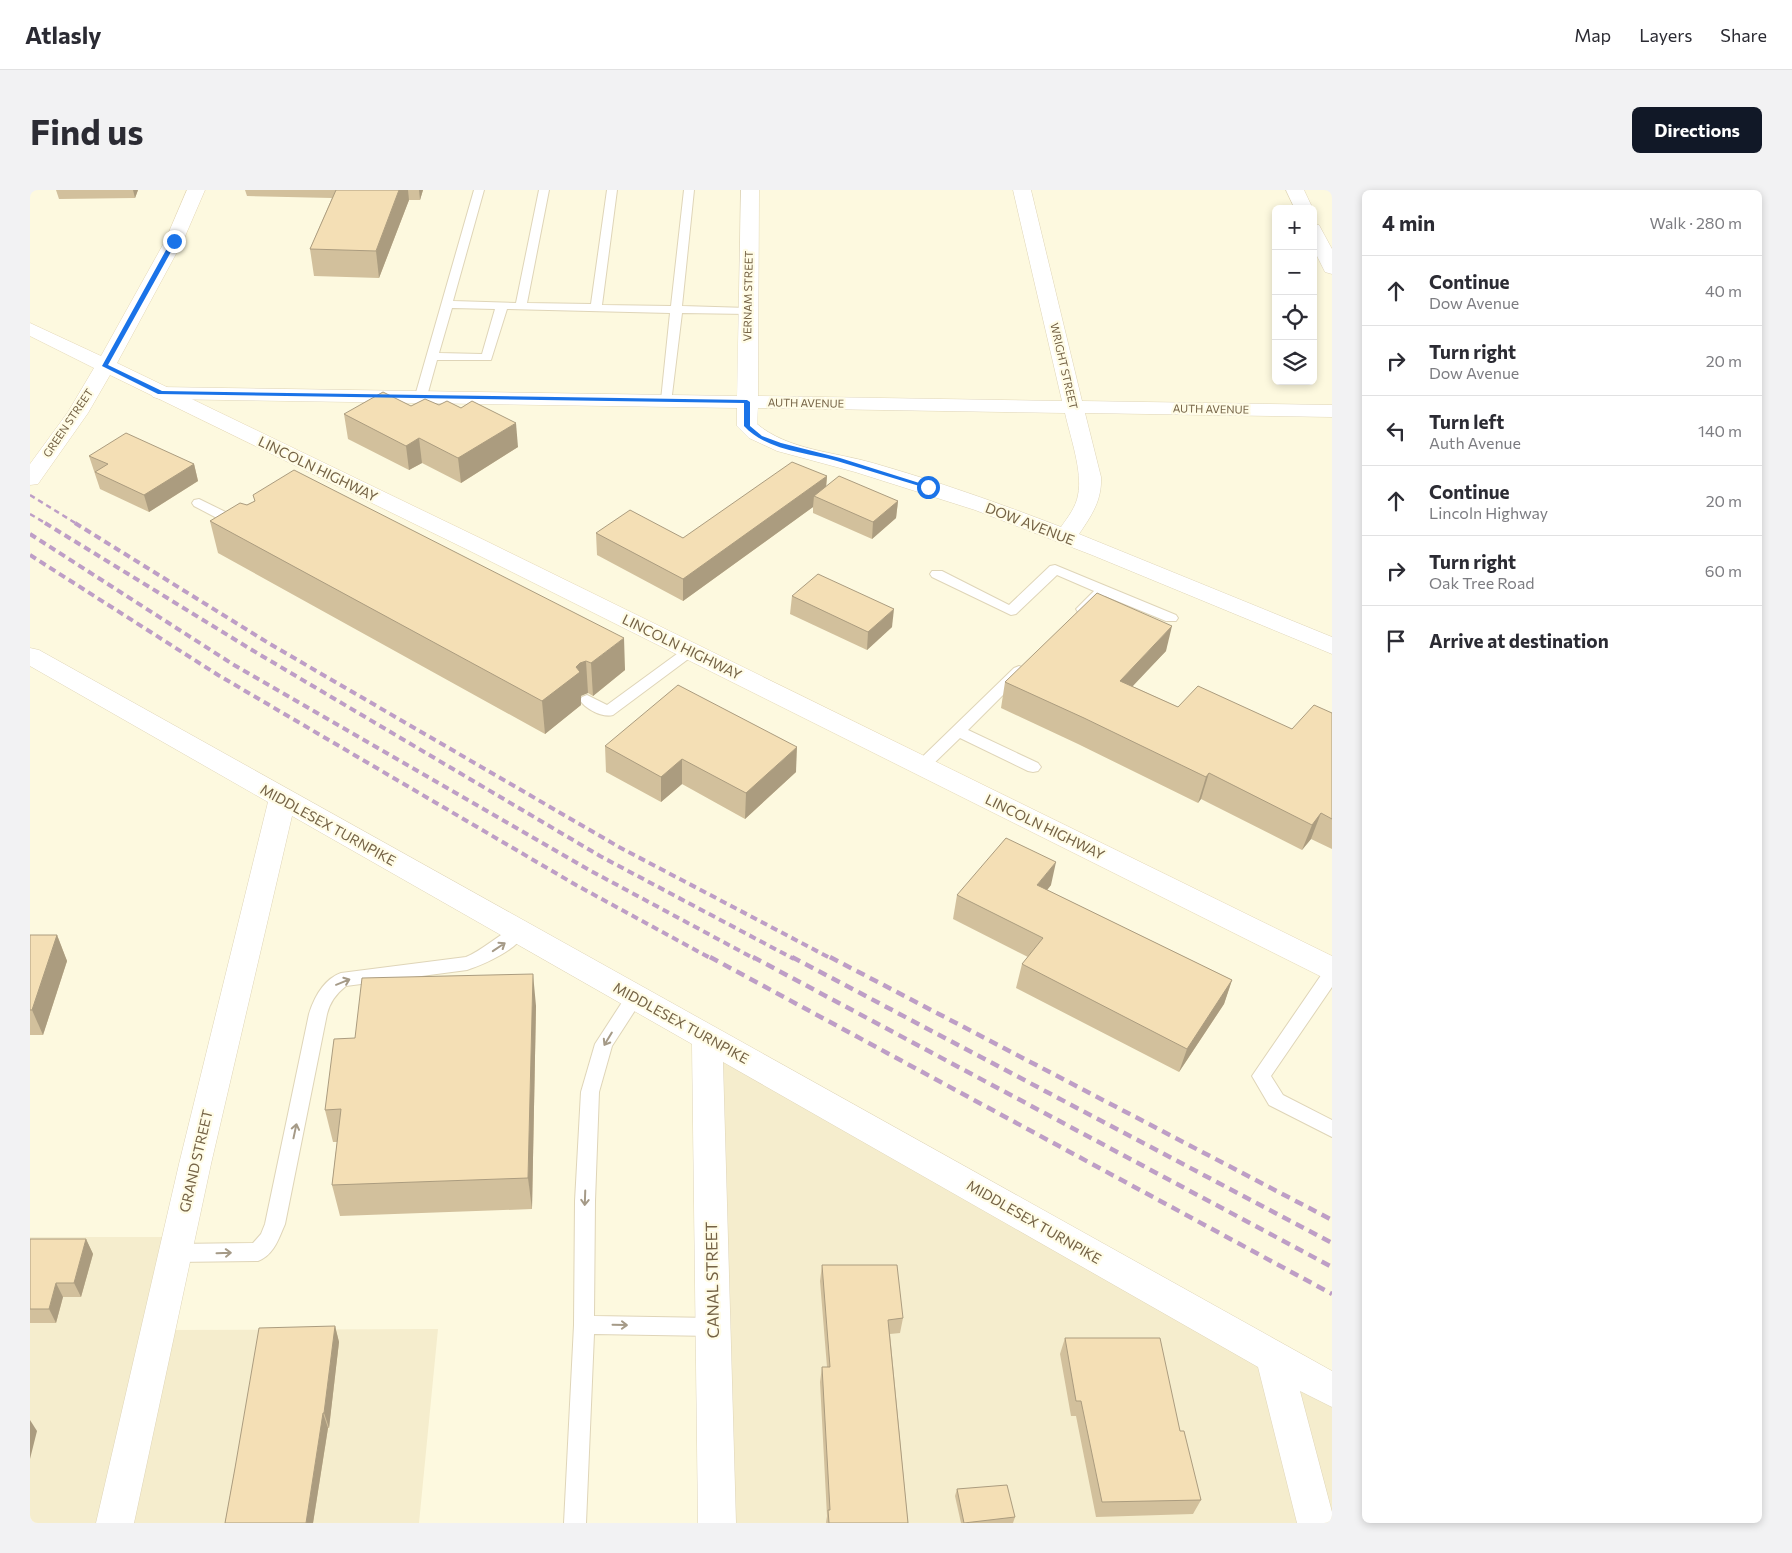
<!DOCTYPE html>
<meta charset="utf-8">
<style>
body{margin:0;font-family:Commissioner,sans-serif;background:#f2f2f3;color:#2b2b33}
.controls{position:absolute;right:15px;top:15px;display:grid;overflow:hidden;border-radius:8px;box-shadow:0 2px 8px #0003}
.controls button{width:45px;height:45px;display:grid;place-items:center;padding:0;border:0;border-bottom:1px solid #e1e1e2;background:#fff;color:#2b2b33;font:25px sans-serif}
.stop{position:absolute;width:15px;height:15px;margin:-11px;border:4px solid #1a73e8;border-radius:50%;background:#fff}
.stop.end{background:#1a73e8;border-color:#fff;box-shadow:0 1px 5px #0008}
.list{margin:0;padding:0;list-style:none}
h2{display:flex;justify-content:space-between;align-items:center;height:65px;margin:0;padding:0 20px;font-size:21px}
h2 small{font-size:16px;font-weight:400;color:#7c7c81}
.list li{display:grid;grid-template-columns:32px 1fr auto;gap:15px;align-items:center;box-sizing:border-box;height:70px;padding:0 20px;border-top:1px solid #e1e1e2}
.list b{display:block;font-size:19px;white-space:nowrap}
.list p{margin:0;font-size:16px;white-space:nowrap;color:#7c7c81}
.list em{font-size:16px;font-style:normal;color:#7c7c81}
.icon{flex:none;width:28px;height:28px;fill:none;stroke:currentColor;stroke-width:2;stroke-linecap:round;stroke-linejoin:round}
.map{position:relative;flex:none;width:1302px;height:1333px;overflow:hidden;border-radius:8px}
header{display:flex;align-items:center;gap:30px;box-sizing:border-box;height:70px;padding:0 25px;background:#fff;border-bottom:1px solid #e1e1e2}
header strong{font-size:24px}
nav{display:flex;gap:28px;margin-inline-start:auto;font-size:18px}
.intro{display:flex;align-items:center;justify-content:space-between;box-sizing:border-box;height:120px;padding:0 30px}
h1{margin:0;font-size:35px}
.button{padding:12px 22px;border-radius:8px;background:#111827;color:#fff;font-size:18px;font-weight:700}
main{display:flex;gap:30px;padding:0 30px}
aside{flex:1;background:#fff;border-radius:8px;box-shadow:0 2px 8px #0003}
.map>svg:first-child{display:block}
.residential{fill:#f5edcd}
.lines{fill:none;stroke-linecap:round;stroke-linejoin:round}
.lane-casing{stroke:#dfd5b8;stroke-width:2}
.street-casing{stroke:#dfd5b8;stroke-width:1}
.secondary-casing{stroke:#e4d7b6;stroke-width:1}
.lane{fill:#fff;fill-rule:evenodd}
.street{fill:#fff;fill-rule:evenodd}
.secondary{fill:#fff;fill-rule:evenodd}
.rail-far2{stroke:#be9ec6;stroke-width:2.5;stroke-dasharray:5.5 4;stroke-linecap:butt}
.rail-far1{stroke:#be9ec6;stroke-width:4;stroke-dasharray:7 4.5;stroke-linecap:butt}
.rail{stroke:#be9ec6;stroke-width:4.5;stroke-dasharray:9 6;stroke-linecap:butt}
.wall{fill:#d2c09c}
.shaded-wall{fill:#ab9c7f}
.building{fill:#f4dfb5;stroke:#ab9c7f}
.oneway{stroke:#a59a87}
.route{fill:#1a73e8}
.labels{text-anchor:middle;stroke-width:4.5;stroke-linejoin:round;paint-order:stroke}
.far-street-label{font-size:11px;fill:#756346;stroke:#fffce6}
.street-label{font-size:14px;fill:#756346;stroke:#fffce6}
.near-street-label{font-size:16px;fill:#756346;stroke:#fffce6}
</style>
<header>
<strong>Atlasly</strong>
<nav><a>Map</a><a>Layers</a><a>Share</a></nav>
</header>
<div class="intro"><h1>Find us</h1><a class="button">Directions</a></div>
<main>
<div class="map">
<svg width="1302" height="1333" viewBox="0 0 1302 1333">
<rect width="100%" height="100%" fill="#fdf9df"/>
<g class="residential">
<polygon points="677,846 1302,1200 1302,1333 687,1333"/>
<polygon points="0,1047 149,1047 128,1140 408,1139 389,1333 0,1333"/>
</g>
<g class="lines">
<g class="lane-casing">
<g id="lane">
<path d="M444,0H454L423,111L486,113L509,0H519L497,113L561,114L577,0H587L572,115L641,116L654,0H664L652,116L718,118L724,121L718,124L652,123L641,213H633L631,210L640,123L477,119L461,170H407L397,206L395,209H387L385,206ZM422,118L465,119L452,164L409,163Z"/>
<polygon points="169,309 214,331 216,334 214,337 204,337 164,316 162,313 164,310"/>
<polygon points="1025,375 1146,425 1148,428 1146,431 1136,431 1075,406 1058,422 1048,422 1046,419 1064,401 1027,385 986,424 981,425 902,387 900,384 902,381 912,381 979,415 1020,376"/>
<path d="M660,456L665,458L667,461L665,464L583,525C573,528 555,519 550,510L552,507L557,505L577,515L655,458Z"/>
<polygon points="989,476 994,478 996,481 994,484 938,540 1008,573 1011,577 1008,581 1003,582 998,581 930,548 897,580 892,581 887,580 884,576 887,572 984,478"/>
<path d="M488,736L494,738L496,742C487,760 455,774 437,780L316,796C306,804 300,812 297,824L255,1034C249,1048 244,1065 228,1071L145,1072L138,1069L135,1063L138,1057L145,1054L223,1053L231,1044L235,1034L279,824C284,808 294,789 311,783L436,767C455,759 472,741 488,736Z"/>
<polygon points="1302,776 1302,797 1241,886 1253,905 1302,930 1302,947 1239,915 1222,886 1296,778"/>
<polygon points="604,801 610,803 613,808 582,856 569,902 565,1011 564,1126 683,1128 690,1130 693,1137 690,1144 683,1146 564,1144 556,1333 534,1333 544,1135 545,1011 551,902 565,854 598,803"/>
</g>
</g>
<g class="street-casing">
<g id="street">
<path d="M711,0H729L728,206L1032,211L983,0H1001L1052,211L1302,215V227L1055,223L1071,287C1072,310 1062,325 1049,344L1302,447V464L1062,365L945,320L825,282L747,261L719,248L707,236V218L130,209L123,207L120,203L123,199L130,197L707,206ZM728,218L1035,223C1040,246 1053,282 1048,305C1046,317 1038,327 1031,337C969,313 906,291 843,273C805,262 758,260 727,234Z"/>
<polygon points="1256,0 1274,0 1283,19 1265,19"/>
<polygon points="1283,34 1289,35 1302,59 1302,84 1295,82 1283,58"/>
<polygon points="0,458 9,460 1302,1181 1302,1217 1270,1201 1302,1322 1302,1333 1267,1333 1228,1177 693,872 706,1333 668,1333 662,854 262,626 181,974 104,1333 66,1333 149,974 238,612 0,476"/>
</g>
</g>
<g class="secondary-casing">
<polygon id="secondary" points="157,0 175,0 153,51 87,173 454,350 1302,766 1302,790 1292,787 438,360 80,185 58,223 8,294 0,295 0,274 38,222 64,178 0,146 0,133 71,166 135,51"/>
</g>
<use href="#lane" class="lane"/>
<use href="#street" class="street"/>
<use href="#secondary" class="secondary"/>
<g class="rail-far2">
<polyline points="0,305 47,334"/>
<polyline points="0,324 17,334"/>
</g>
<g class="rail-far1">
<polyline points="15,333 222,460 570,666 764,769"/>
<polyline points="45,333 240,454 589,657 802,769"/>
<polyline points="0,344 204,475 561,681 725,769"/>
<polyline points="0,365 188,485 546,695 682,769"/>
</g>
<g class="rail">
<polyline points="680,767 1302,1104"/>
<polyline points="723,767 1302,1077"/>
<polyline points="762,767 1302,1053"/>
<polyline points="800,767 1302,1030"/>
</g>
</g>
<g class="wall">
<polygon points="26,0 108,0 105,8 29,9"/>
<polygon points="215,0 393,0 390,10 379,10 349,88 284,86 280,59 302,8 217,6"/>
<polygon points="381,216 488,257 431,293 392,273 379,280 318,249 314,224"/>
<polygon points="59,266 164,274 168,291 119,322 70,299"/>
<polygon points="797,286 796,297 868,311 866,328 842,349 783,323 783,317 653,411 567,365 566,343 653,348"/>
<polygon points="223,305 595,480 563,506 558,503 551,505 551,515 515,544 188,363 180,331 225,311"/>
<polygon points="762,406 862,437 837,460 760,424"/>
<polygon points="1136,461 1102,496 1148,517 1262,539 1302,523 1302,659 1281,649 1272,660 1171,609 1168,613 1048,554 971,518 975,492"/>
<polygon points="575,556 766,582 715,629 652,594 631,612 576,582"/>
<polygon points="1021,695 1017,700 1202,790 1194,814 1149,882 986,798 992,774 998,767 923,729 927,705"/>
<polygon points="0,745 27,745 37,771 13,845 0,845"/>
<polygon points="506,816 502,1019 310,1026 302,995 307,952 303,952 295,920 325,848"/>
<polygon points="0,1049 56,1049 63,1064 51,1107 33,1107 26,1133 0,1133"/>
<polygon points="792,1075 873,1128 870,1143 860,1144 878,1333 796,1333 797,1326 790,1192 792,1177 797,1177 790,1091"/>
<polygon points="305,1136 309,1152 299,1238 298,1238 283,1333 195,1333 205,1278"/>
<polygon points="1035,1148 1150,1241 1171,1310 1163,1324 1066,1327 1046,1226 1041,1226 1030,1164"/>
<polygon points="927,1299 985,1327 983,1333 931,1333 925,1306"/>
</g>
<g class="shaded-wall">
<polygon points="103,0 108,0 105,8"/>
<polygon points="369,0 378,0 379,10 349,88 346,61"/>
<polygon points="389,0 393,0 390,10"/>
<polygon points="486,233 488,257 431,293 428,268"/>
<polygon points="389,248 392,273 379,280 376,256"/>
<polygon points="164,274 168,291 119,322 114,305"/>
<polygon points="797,286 795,308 784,306 783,317 653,411 653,389"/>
<polygon points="868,311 866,328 842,349 843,332"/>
<polygon points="864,419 862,437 837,460 838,442"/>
<polygon points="1142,436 1136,461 1084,516 1090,491"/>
<polygon points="594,448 595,480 563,506 561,473"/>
<polygon points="556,471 558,503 551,506 551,515 515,544 512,511 550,473"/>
<polygon points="767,557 766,582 715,629 716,603"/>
<polygon points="652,569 652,594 631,612 631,587"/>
<polygon points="1179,583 1171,609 1168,613 1176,587"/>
<polygon points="1291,623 1281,649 1272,660 1282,635"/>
<polygon points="1026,672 1021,695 1002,719 1007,695"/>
<polygon points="27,745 37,771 13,845 2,820"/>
<polygon points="503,784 506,816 502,1019 498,988"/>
<polygon points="1202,790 1194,814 1149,882 1157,859"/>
<polygon points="56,1049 63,1064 51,1107 44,1093"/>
<polygon points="26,1093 33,1107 26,1133 19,1119"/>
<polygon points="305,1136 309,1152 299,1238 294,1223"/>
<polygon points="293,1223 298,1238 283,1333 276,1333"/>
<polygon points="0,1230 7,1241 0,1269"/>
</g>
<g class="building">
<polygon points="306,0 369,0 346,61 280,59"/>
<polygon points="353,202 381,216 395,209 409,215 417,211 431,218 442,211 486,233 428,268 389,248 376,256 314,224"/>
<polygon points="96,243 164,274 114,305 65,282 78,274 59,266"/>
<polygon points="762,272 797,286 653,389 566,343 600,320 653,348"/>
<polygon points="264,280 594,448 561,473 556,471 550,473 546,477 550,482 512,511 180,331 210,313 217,315 225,311 223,305"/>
<polygon points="809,286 868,311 843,332 784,306"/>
<polygon points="788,384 864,419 838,442 762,406"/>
<polygon points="1067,403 1142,436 1090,491 1148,517 1168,496 1262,539 1284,515 1302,523 1302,629 1291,623 1282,635 1179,583 1176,587 1054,528 975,492"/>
<polygon points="648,495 767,557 716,603 652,569 631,587 575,556"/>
<polygon points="976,648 1026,672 1007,695 1202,790 1157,859 992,774 1013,748 927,705"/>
<polygon points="0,745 27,745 2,820 0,820"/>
<polygon points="503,784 498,988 302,995 311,919 295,920 304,849 325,848 332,788"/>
<polygon points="0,1049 56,1049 44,1093 26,1093 19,1119 0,1119"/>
<polygon points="792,1075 867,1075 873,1128 858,1130 878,1333 799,1333 798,1320 800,1320 792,1177 800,1177"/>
<polygon points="305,1136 294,1223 293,1223 276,1333 195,1333 205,1278 229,1138"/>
<polygon points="1035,1148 1130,1148 1150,1241 1154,1241 1171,1310 1072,1312 1051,1211 1046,1211"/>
<polygon points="977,1295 985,1327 934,1333 927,1299"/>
</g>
<defs><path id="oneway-shaft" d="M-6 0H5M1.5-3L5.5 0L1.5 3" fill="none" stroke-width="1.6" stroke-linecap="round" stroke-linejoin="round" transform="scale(1.25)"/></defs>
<g class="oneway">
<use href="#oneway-shaft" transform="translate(469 757) rotate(-34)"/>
<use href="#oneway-shaft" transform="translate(313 792) rotate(-22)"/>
<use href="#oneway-shaft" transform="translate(578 849) rotate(121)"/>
<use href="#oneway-shaft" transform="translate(265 941) rotate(-78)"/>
<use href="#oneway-shaft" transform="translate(555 1008) rotate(92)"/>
<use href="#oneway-shaft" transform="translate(194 1063) rotate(-2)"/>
<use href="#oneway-shaft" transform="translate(590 1135) rotate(1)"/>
</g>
<path class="route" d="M144,49L147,51L78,175L132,201L717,210L720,212V236L732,246L751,253L810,268L902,297L896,298C866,289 837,280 807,271C776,262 737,261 714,236V213L128,204L72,176L141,51Z"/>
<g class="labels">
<g class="far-street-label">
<text transform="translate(718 106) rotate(-89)" y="4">VERNAM STREET</text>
<text transform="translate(1034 176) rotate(77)" y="4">WRIGHT STREET</text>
<text transform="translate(776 213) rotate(1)" y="4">AUTH AVENUE</text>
<text transform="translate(1181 219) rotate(1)" y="4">AUTH AVENUE</text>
<text transform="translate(38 233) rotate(-56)" y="4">GREEN STREET</text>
</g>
<g class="street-label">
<text transform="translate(288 279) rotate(26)" y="5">LINCOLN HIGHWAY</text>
<text transform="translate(1000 334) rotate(21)" y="5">DOW AVENUE</text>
<text transform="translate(652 457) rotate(26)" y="5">LINCOLN HIGHWAY</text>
<text transform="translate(298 635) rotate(29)" y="5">MIDDLESEX TURNPIKE</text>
<text transform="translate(1015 637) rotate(26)" y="5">LINCOLN HIGHWAY</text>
<text transform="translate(651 833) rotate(29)" y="5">MIDDLESEX TURNPIKE</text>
<text transform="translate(166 971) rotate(-77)" y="5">GRAND STREET</text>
<text transform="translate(1004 1032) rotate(30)" y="5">MIDDLESEX TURNPIKE</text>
</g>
<g class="near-street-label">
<text transform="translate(682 1090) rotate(-91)" y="6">CANAL STREET</text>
</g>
</g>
</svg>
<div class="controls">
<button>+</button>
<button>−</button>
<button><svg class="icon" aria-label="locate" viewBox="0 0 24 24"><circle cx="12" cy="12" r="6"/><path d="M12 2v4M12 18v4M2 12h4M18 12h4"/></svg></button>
<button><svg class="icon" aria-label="layers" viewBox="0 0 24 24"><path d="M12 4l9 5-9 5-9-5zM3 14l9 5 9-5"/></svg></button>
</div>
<div class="stop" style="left:898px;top:297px"></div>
<div class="stop end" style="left:144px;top:51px"></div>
</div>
<aside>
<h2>4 min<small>Walk · 280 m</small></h2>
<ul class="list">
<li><svg class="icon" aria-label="ahead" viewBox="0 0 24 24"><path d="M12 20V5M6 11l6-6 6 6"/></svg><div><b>Continue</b><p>Dow Avenue</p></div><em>40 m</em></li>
<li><svg class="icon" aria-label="right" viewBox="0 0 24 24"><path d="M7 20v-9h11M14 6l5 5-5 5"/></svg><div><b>Turn right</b><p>Dow Avenue</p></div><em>20 m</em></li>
<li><svg class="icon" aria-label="left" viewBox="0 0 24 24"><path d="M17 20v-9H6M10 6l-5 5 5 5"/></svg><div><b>Turn left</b><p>Auth Avenue</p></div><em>140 m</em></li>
<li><svg class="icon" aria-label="ahead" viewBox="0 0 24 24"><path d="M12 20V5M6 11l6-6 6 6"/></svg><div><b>Continue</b><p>Lincoln Highway</p></div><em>20 m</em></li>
<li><svg class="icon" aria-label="right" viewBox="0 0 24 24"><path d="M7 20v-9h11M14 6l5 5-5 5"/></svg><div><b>Turn right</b><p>Oak Tree Road</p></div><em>60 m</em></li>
<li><svg class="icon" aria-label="arrive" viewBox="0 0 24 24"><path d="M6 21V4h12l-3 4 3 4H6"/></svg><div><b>Arrive at destination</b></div></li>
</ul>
</aside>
</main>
